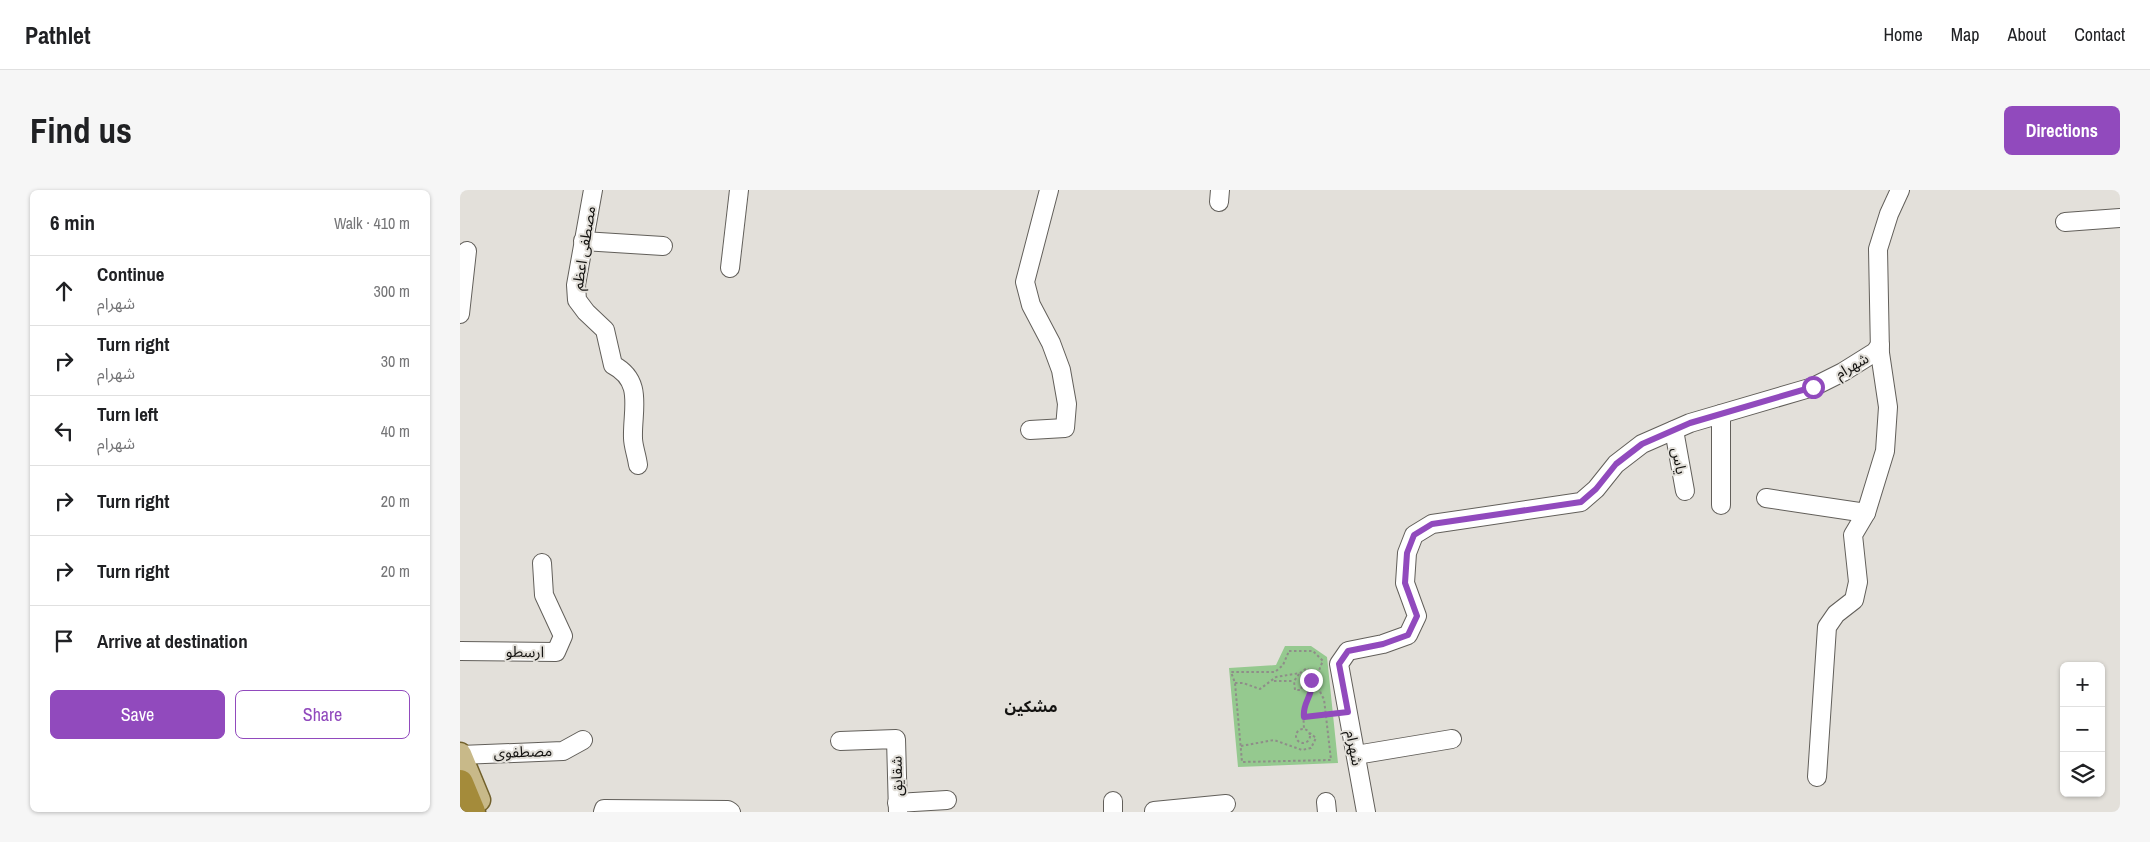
<!DOCTYPE html>
<meta charset="utf-8">
<style>
body{margin:0;font-family:"Archivo Narrow","Noto Sans Arabic",sans-serif;background:#f6f6f6;color:#202124}
.controls{position:absolute;right:15px;bottom:15px;display:grid;overflow:hidden;border-radius:8px;box-shadow:0 1px 4px #0004}
.controls button{width:45px;height:45px;display:grid;place-items:center;padding:0;border:0;border-bottom:1px solid #e0e0e0;background:#fff;color:#202124;font:25px sans-serif}
.stop{position:absolute;width:15px;height:15px;margin:-11px;border:4px solid #914abd;border-radius:50%;background:#fff}
.stop.end{background:#914abd;border-color:#fff;box-shadow:0 1px 5px #0008}
.list{margin:0;padding:0;list-style:none}
h2{display:flex;justify-content:space-between;align-items:center;height:65px;margin:0;padding:0 20px;font-size:21px}
h2 small{font-size:16px;font-weight:400;color:#757577}
.list li{display:grid;grid-template-columns:32px 1fr auto;gap:15px;align-items:center;box-sizing:border-box;height:70px;padding:0 20px;border-top:1px solid #e0e0e0}
.list b{display:block;font-size:19px;white-space:nowrap}
.list p{margin:0;font-size:16px;white-space:nowrap;color:#757577}
.list em{font-size:16px;font-style:normal;color:#757577}
.actions{display:flex;gap:10px;padding:15px 20px}
.actions a{flex:1;padding:11px 0;border:1px solid #914abd;border-radius:8px;text-align:center;font-size:18px;color:#914abd}
.actions .main{background:#914abd;color:#fff}
.icon{flex:none;width:28px;height:28px;fill:none;stroke:currentColor;stroke-width:2;stroke-linecap:round;stroke-linejoin:round}
.map{position:relative;flex:none;width:1660px;height:622px;overflow:hidden;border-radius:8px}
header{display:flex;align-items:center;gap:30px;box-sizing:border-box;height:70px;padding:0 25px;background:#fff;border-bottom:1px solid #e0e0e0}
header strong{font-size:24px}
nav{display:flex;gap:28px;margin-inline-start:auto;font-size:18px}
.intro{display:flex;align-items:center;justify-content:space-between;box-sizing:border-box;height:120px;padding:0 30px}
h1{margin:0;font-size:35px}
.button{padding:12px 22px;border-radius:8px;background:#914abd;color:#fff;font-size:18px;font-weight:700}
main{display:flex;gap:30px;padding:0 30px}
aside{flex:1;background:#fff;border-radius:8px;box-shadow:0 1px 4px #0004}
.map>svg:first-child{display:block}
.green{fill:#95c98f}
.lines{fill:none;stroke-linecap:round;stroke-linejoin:round}
.minor-casing{stroke:#625f5a;stroke-width:20}
.major-casing{stroke:#72612c;stroke-width:25}
.highway-casing{stroke:#72612c;stroke-width:29}
.path{stroke:#8f8d89;stroke-width:2;stroke-dasharray:2.5 2.5;stroke-linecap:butt}
.minor{stroke:#fff;stroke-width:18}
.major{stroke:#c8b989;stroke-width:22}
.highway{stroke:#a48b3a;stroke-width:26}
.route{stroke:#914abd;stroke-width:6}
.labels{text-anchor:middle;stroke-width:4;stroke-linejoin:round;paint-order:stroke}
.street-label{font-size:15px;fill:#141311;stroke:#e3e0da}
.neighbourhood-label{font-size:16px;font-weight:bold;fill:#141311;stroke:#e3e0da}
</style>
<header>
<strong>Pathlet</strong>
<nav><a>Home</a><a>Map</a><a>About</a><a>Contact</a></nav>
</header>
<div class="intro"><h1>Find us</h1><a class="button">Directions</a></div>
<main>
<aside>
<h2>6 min<small>Walk · 410 m</small></h2>
<ul class="list">
<li><svg class="icon" aria-label="ahead" viewBox="0 0 24 24"><path d="M12 20V5M6 11l6-6 6 6"/></svg><div><b>Continue</b><p>شهرام</p></div><em>300 m</em></li>
<li><svg class="icon" aria-label="right" viewBox="0 0 24 24"><path d="M7 20v-9h11M14 6l5 5-5 5"/></svg><div><b>Turn right</b><p>شهرام</p></div><em>30 m</em></li>
<li><svg class="icon" aria-label="left" viewBox="0 0 24 24"><path d="M17 20v-9H6M10 6l-5 5 5 5"/></svg><div><b>Turn left</b><p>شهرام</p></div><em>40 m</em></li>
<li><svg class="icon" aria-label="right" viewBox="0 0 24 24"><path d="M7 20v-9h11M14 6l5 5-5 5"/></svg><div><b>Turn right</b></div><em>20 m</em></li>
<li><svg class="icon" aria-label="right" viewBox="0 0 24 24"><path d="M7 20v-9h11M14 6l5 5-5 5"/></svg><div><b>Turn right</b></div><em>20 m</em></li>
<li><svg class="icon" aria-label="arrive" viewBox="0 0 24 24"><path d="M6 21V4h12l-3 4 3 4H6"/></svg><div><b>Arrive at destination</b></div></li>
</ul>
<div class="actions"><a class="main">Save</a><a>Share</a></div>
</aside>
<div class="map">
<svg width="1660" height="622" viewBox="0 0 1660 622">
<rect width="100%" height="100%" fill="#e3e0da"/>
<polygon class="green" points="825,456 851,456 867,467 878,573 778,577 769,478 816,475"/>
<g class="lines">
<g class="minor-casing">
<g id="minor">
<path d="M133,0L116,95L117,110L126,122L145,140L153,175C184,191 172,220 173,248C173,256 177,266 178,275"/>
<polyline points="759,12 760,0"/>
<polyline points="1605,32 1660,28"/>
<polyline points="123,51 203,56"/>
<polyline points="270,78 279,0"/>
<polyline points="0,124 7,61"/>
<polyline points="1261,224 1261,315"/>
<polyline points="570,240 605,238 607,214 601,180 591,153 571,115 565,92 589,0"/>
<polyline points="1214,240 1225,301"/>
<polyline points="1306,308 1406,323"/>
<polyline points="0,461 96,462 103,446 84,405 82,373"/>
<polyline points="380,551 436,549 438,622"/>
<polyline points="0,565 103,561 123,550"/>
<polyline points="896,565 992,549"/>
<polyline points="1357,587 1367,437 1376,424 1394,410 1398,392 1393,345 1406,323 1425,261 1428,217 1420,163 1418,59 1429,24 1440,0"/>
<polyline points="653,611 653,622"/>
<polyline points="866,612 867,622"/>
<polyline points="437,613 487,610"/>
<polyline points="694,621 766,614"/>
<polyline points="143,622 144,619 268,620 271,622"/>
<polyline points="906,622 879,474 888,461 923,454 948,445 957,426 945,393 947,363 954,345 972,334 1121,312 1136,299 1156,274 1182,254 1230,233 1353,197 1383,182 1415,162 1420,155"/>
</g>
</g>
<g class="major-casing">
<polyline id="major" points="0,564 19,610"/>
</g>
<g class="highway-casing">
<polyline id="highway" points="0,593 12,622"/>
</g>
<g class="path">
<path d="M829,461H853L863,471C856,484 856,497 864,509L871,570L782,572L775,493L771,482H815L823,475Z"/>
<polyline points="839,484 834,491 835,500 841,500 844,488 852,484"/>
<polyline points="814,491 834,491"/>
<polyline points="775,493 783,493 800,499 816,487 840,483 847,478 852,484 850,506 843,518 844,539"/>
<polyline points="843,527 873,524"/>
<circle cx="843" cy="546" r="7"/>
<polyline points="781,556 814,550 842,560 851,558 856,548 850,543"/>
</g>
<use href="#minor" class="minor"/>
<use href="#major" class="major"/>
<use href="#highway" class="highway"/>
</g>
<g class="lines">
<path class="route" d="M851,490C854,506 842,512 844,527L888,522L879,474L888,461L923,454L948,445L957,426L945,393L947,363L954,345L972,334L1121,312L1136,299L1156,274L1182,254L1230,233L1353,197"/>
</g>
<g class="labels">
<g class="street-label">
<text transform="translate(124 58) rotate(-81)" y="5">مصطفی اعظم</text>
<text transform="translate(1392 176) rotate(-30)" y="5">شهرام</text>
<text transform="translate(1219 271) rotate(80)" y="5">یاس</text>
<text transform="translate(65 462) rotate(1)" y="5">ارسطو</text>
<text transform="translate(894 558) rotate(79)" y="5">شهرام</text>
<text transform="translate(63 562) rotate(-2)" y="5">مصطفوی</text>
<text transform="translate(437 586) rotate(-91)" y="5">شقایق</text>
</g>
<g class="neighbourhood-label">
<text x="571" y="522">مشکین</text>
</g>
</g>
</svg>
<div class="controls">
<button>+</button>
<button>−</button>
<button><svg class="icon" aria-label="layers" viewBox="0 0 24 24"><path d="M12 4l9 5-9 5-9-5zM3 14l9 5 9-5"/></svg></button>
</div>
<div class="stop" style="left:1353px;top:197px"></div>
<div class="stop end" style="left:851px;top:490px"></div>
</div>
</main>
